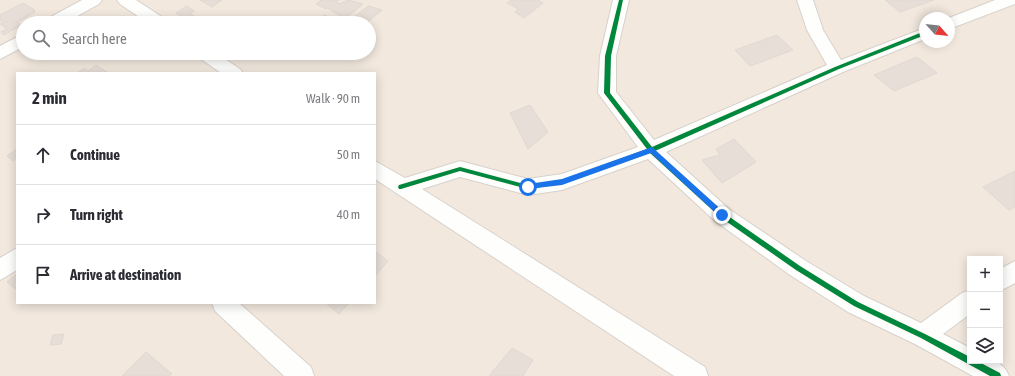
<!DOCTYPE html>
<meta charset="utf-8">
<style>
body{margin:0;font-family:"Asap Condensed",sans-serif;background:#f7f7f7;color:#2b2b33}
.controls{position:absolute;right:12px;bottom:12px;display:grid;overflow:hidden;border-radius:0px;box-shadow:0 2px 10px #0003}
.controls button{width:36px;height:36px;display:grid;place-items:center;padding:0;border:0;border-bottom:1px solid #e1e1e2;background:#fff;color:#2b2b33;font:20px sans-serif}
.compass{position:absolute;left:919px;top:12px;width:36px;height:36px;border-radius:50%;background:#fff;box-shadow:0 2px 10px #0003;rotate:117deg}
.stop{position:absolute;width:12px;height:12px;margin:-9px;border:3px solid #1a73e8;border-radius:50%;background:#fff}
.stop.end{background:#1a73e8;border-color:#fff;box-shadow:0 1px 4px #0008}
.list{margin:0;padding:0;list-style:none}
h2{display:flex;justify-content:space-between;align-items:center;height:52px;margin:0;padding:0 16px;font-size:17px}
h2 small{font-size:13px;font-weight:400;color:#7c7c81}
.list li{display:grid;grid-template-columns:26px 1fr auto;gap:12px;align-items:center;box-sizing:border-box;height:60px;padding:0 16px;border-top:1px solid #e1e1e2}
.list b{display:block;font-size:15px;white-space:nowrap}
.list em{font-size:13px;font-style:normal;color:#7c7c81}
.icon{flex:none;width:22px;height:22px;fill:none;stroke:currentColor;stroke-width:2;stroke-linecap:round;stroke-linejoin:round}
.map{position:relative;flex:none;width:1015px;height:376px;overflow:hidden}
.search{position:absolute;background:#fff;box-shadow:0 2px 10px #0003;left:16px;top:16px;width:360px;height:44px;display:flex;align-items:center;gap:10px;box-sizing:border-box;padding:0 14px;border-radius:22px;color:#7c7c81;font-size:15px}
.panel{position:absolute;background:#fff;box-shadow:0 2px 10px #0003;left:16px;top:72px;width:360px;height:232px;border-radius:0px}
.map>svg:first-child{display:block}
.residential{fill:#f2e8de;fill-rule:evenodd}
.building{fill:#e6ded7;stroke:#e2d8d2}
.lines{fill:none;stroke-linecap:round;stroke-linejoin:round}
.street-casing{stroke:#d7d1cb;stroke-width:2}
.street{fill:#fefefd;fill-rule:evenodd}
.cycleway-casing{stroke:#fffaf3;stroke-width:2}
.cycleway{fill:#00873e;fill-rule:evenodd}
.route{fill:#1a73e8}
</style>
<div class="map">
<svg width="1015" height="376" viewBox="0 0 1015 376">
<rect width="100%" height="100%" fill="#f9f5f0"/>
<path class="residential" d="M0,0H1015V376H0ZM925,18H949V42H925ZM23,23H369V53H23ZM17,73H375V303H17ZM970,259H1000V361H970Z"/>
<g class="building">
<polygon points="200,0 222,0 212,7"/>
<polygon points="321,0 339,0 336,2 339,4 348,0 363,4 344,19 328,8 326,9 316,4"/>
<polygon points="511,0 538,0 543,3 524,18 515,12 518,9 507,3"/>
<polygon points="885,0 934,0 900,12"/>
<polygon points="23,3 35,10 33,11 35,12 17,22 21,25 4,35 1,32 7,29 0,24 3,22 0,20 0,15"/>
<polygon points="187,6 194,11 190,14 194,16 188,21 176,13"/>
<polygon points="368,6 382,10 366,23 353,18"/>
<polygon points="325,15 336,23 321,23 317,19"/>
<polygon points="777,35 793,50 750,66 735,50"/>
<polygon points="300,53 322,53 322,57 299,59"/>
<polygon points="917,57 937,73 894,91 874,75"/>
<polygon points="96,65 107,72 77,73 85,68 88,71"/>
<polygon points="530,105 548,132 528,149 510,113"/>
<polygon points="734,139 756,162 722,183 702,160 720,155 716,149"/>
<polygon points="17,149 17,158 13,161 7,156"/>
<polygon points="1015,171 1015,207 1009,210 983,187"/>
<polygon points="375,251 388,261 375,276"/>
<polygon points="17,274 17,290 7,282"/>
<polygon points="326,303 349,303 339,314"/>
<polygon points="64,334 61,344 50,345 53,335"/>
<polygon points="512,348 533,360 523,376 489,376"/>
<polygon points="146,352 172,374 169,376 122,376"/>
</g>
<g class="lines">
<g class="street-casing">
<g id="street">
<polygon points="82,0 102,0 99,4 65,23 45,23 47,19"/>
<polygon points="117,0 136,0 165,19 167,23 148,23 120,4"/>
<path d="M613,0H629L616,56V92L654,140L827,65L807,30L797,0H813L823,30L841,60L925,28V39L843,72L666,152L729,209L806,261L864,296L921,323L962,293L970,290V314L943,334L970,348V361C987,361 1002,358 1009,376H973L915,344L848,312L790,275L715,221L648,159L562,190L528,195L460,177L422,189L705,367L708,376H674L375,179V161L405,178L460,161L528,179L562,174L638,147L598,93L600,56Z"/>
<polygon points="995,0 1015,0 1015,4 949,29 949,18"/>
<polygon points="23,34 23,47 0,59 0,46"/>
<polygon points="196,53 216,53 240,69 243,73 221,73 198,57"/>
<polygon points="17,248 17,270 0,280 0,258"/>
<polygon points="1015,261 1015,283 1000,291 1000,269"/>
<polygon points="212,303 239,303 311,367 314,376 284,376 215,311"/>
</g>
</g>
<use href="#street" class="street"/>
<g class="cycleway-casing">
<polygon id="cycleway" points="619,0 623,0 611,56 610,93 652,147 835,67 925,31 925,35 839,69 655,151 724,213 800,266 858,302 925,334 970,357 970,361 977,361 1000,373 1001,376 990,376 921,338 854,306 796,270 720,217 650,153 562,184 528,189 460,171 401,189 399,189 398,187 399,185 460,167 528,185 562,180 647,149 604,93 605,56"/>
</g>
<use href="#cycleway" class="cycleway"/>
</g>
<polygon class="route" points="652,147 725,213 725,217 720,217 651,153 562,185 528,189 525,187 528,184 562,179"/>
</svg>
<div class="controls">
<button>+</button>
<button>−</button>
<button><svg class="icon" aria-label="layers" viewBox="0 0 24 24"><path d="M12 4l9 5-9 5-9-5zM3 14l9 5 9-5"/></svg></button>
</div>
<svg class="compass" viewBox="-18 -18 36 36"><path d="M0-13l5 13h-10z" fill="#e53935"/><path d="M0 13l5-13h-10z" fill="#7c7c81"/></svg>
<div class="stop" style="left:528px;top:187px"></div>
<div class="stop end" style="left:722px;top:215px"></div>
<div class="search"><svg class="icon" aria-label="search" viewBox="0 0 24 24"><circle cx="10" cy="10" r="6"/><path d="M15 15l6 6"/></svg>Search here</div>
<section class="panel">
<h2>2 min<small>Walk · 90 m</small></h2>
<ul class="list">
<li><svg class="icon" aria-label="ahead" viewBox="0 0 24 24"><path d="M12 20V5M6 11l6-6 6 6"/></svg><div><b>Continue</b></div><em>50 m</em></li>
<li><svg class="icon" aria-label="right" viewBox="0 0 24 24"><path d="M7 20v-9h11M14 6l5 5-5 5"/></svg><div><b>Turn right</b></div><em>40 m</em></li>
<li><svg class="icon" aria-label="arrive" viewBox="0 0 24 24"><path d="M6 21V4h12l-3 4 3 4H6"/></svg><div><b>Arrive at destination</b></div></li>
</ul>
</section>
</div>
